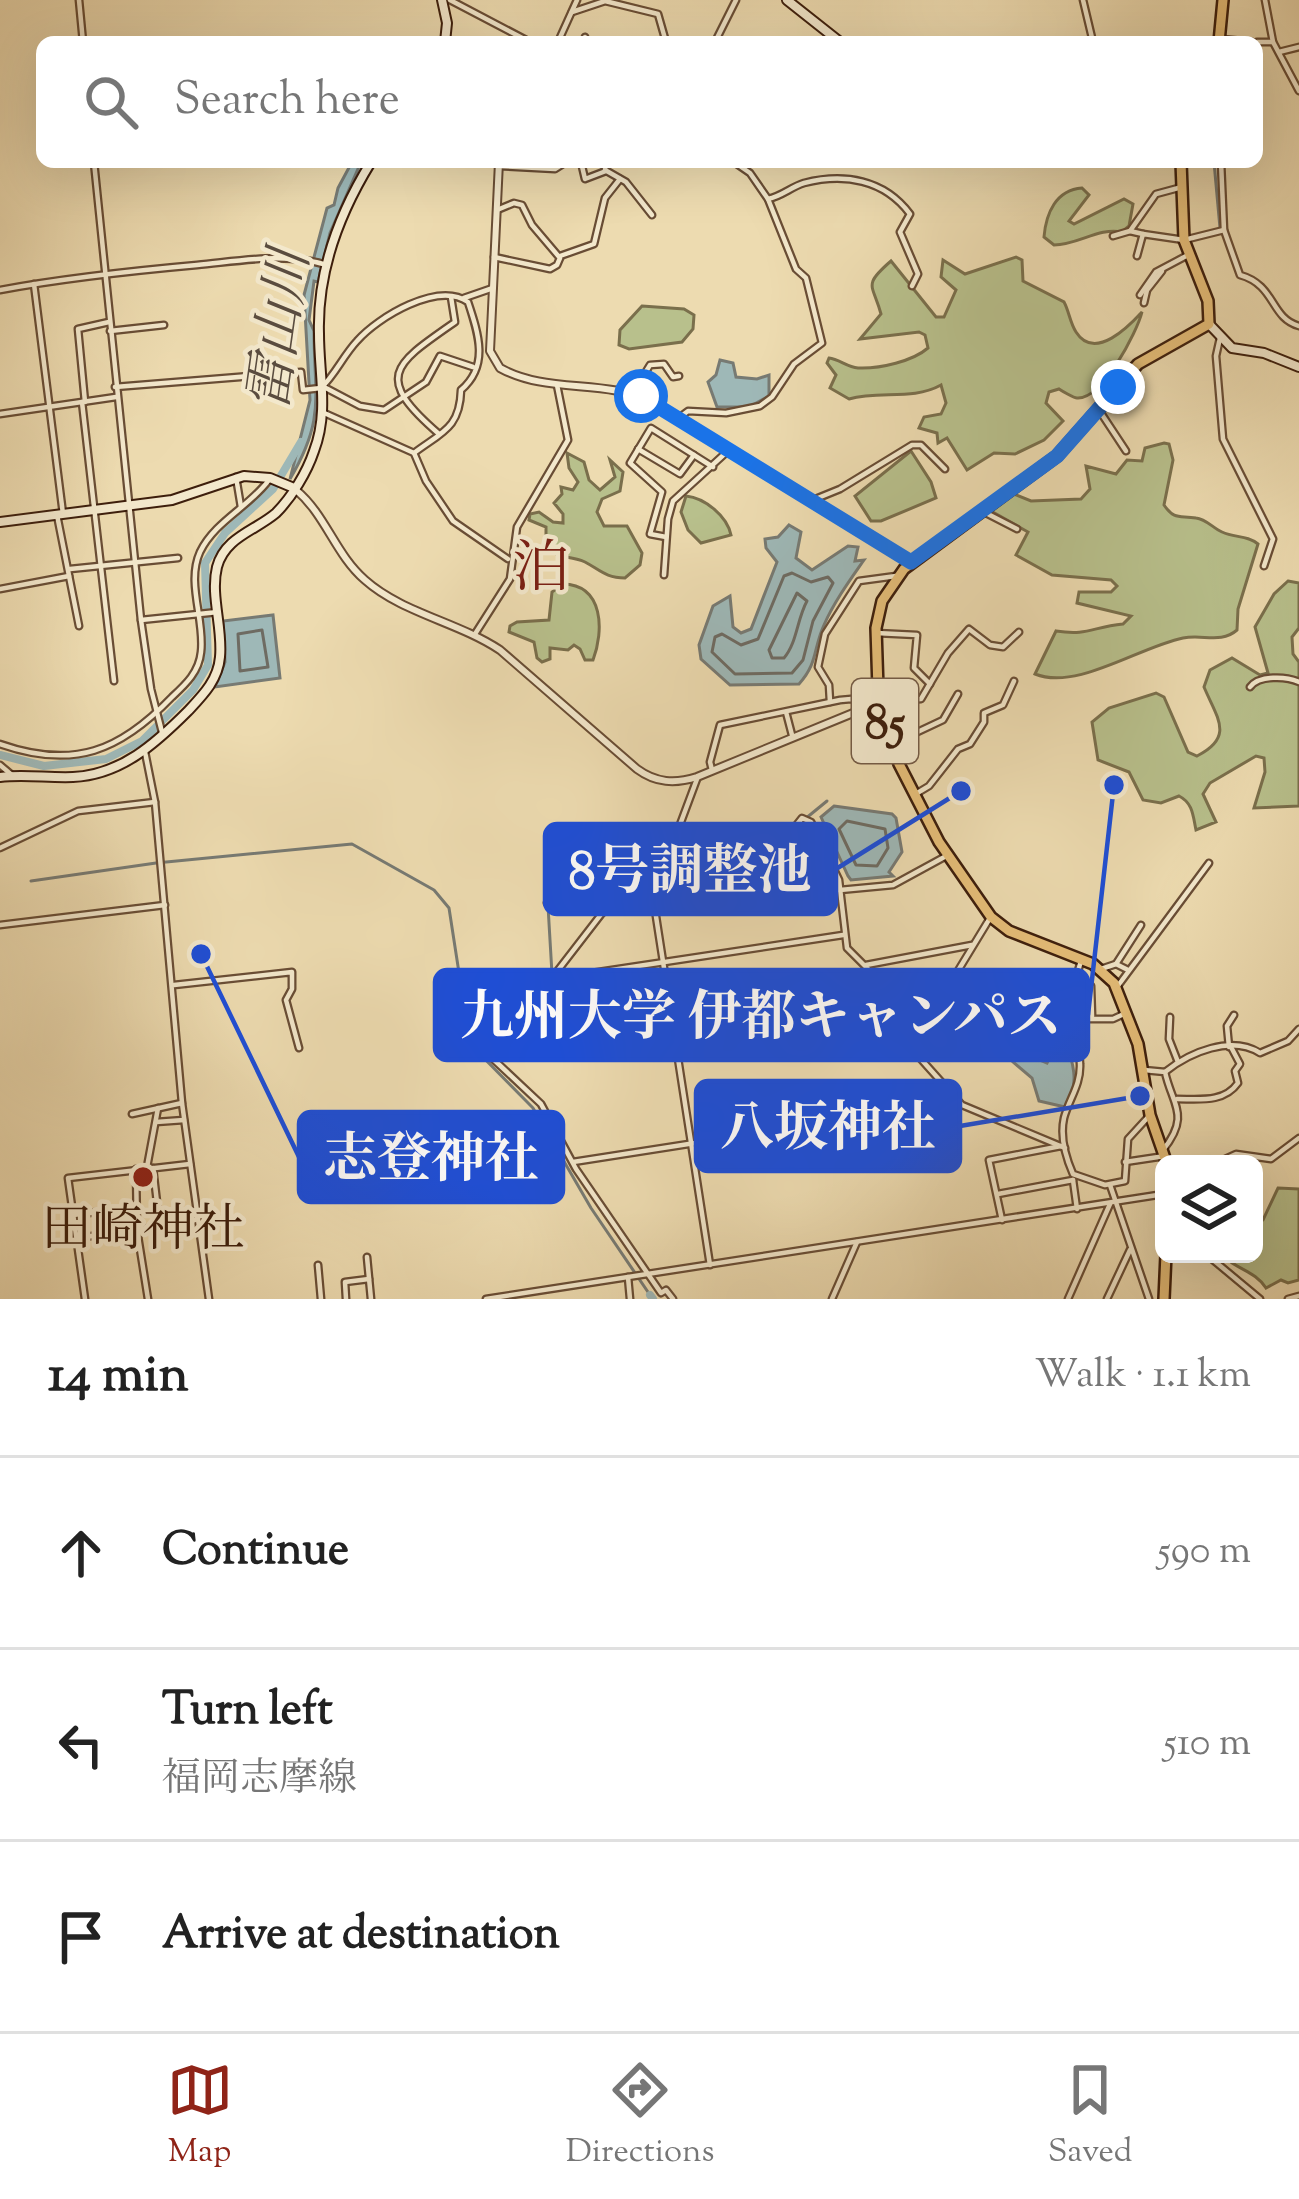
<!DOCTYPE html>
<meta charset="utf-8">
<style>
body{margin:0;font-family:"Sorts Mill Goudy","Noto Serif JP",serif;background:#f2f2f2;color:#222}
.controls{position:absolute;right:36px;bottom:36px;display:grid;overflow:hidden;border-radius:18px;box-shadow:0 12px 48px #0002}
.controls button{width:108px;height:108px;display:grid;place-items:center;padding:0;border:0;border-bottom:3px solid #e0e0e0;background:#fff;color:#222;font:60px sans-serif}
.stop{position:absolute;width:36px;height:36px;margin:-27px;border:9px solid #1a73e8;border-radius:50%;background:#fff}
.stop.end{background:#1a73e8;border-color:#fff;box-shadow:0 3px 12px #0008}
.list{margin:0;padding:0;list-style:none}
h2{display:flex;justify-content:space-between;align-items:center;height:156px;margin:0;padding:0 48px;font-size:51px}
h2 small{font-size:39px;font-weight:400;color:#767676}
.list li{display:grid;grid-template-columns:78px 1fr auto;gap:36px;align-items:center;box-sizing:border-box;height:192px;padding:0 48px;border-top:3px solid #e0e0e0}
.list b{display:block;font-size:45px;white-space:nowrap}
.list p{margin:0;font-size:39px;white-space:nowrap;color:#767676}
.list em{font-size:39px;font-style:normal;color:#767676}
.icon{flex:none;width:66px;height:66px;fill:none;stroke:currentColor;stroke-width:2;stroke-linecap:round;stroke-linejoin:round}
.map{position:relative;flex:none;width:1299px;height:1299px;overflow:hidden}
.search{position:absolute;background:#fff;box-shadow:0 12px 48px #0002;left:36px;right:36px;top:36px;height:132px;display:flex;align-items:center;gap:30px;box-sizing:border-box;padding:0 42px;border-radius:18px;color:#767676;font-size:45px}
.sheet{height:732px;background:#fff}
nav{display:flex;justify-content:space-around;align-items:center;box-sizing:border-box;height:168px;border-top:3px solid #e0e0e0;background:#fff;font-size:33px;color:#767676}
nav a{display:grid;justify-items:center;gap:6px}
nav .on{color:#8f2418}
.map>svg:first-child{display:block}
.green{fill:#b8c08c;stroke:#7a6f4c;stroke-width:3}
.water{fill:#9eb8b7;stroke:#777a73;stroke-width:3}
.lines{fill:none;stroke-linecap:round;stroke-linejoin:round}
.shore{stroke:#6e6b62;stroke-width:3}
.stream{stroke:#777a73;stroke-width:3}
.river{stroke:#9eb8b7;stroke-width:8}
.minor-casing{stroke:#694d35;stroke-width:9}
.tertiary-casing{stroke:#694d35;stroke-width:10}
.secondary-casing{stroke:#3d1e0c;stroke-width:12}
.primary-casing{stroke:#3d1e0c;stroke-width:14}
.minor{stroke:#f3e8cc;stroke-width:4.5}
.tertiary{stroke:#f3e8cc;stroke-width:6}
.secondary{stroke:#f3e8cc;stroke-width:8}
.primary{stroke:#e6be78;stroke-width:9}
.route{stroke:#1a73e8;stroke-width:15}
.poi-dot{fill:#8f2418;stroke:#f3e8cc;stroke-width:4.5}
.labels{text-anchor:middle;stroke-width:9;stroke-linejoin:round;paint-order:stroke}
.shield{fill:#f3e8cc;stroke:#745b46;stroke-width:3}
.shield-label{font-size:48px;font-weight:bold;fill:#3d1e0c}
.poi-label{font-size:51px;fill:#3d1e0c;stroke:#f3e8cc}
.water-label{font-size:54px;font-style:italic;fill:#5a4c3f;stroke:#f3e8cc}
.quarter-label{font-size:57px;fill:#7a1f14;stroke:#f3e8cc}
.leader{fill:none;stroke:#1d4ed8;stroke-width:4.5}
.callout-dot{fill:#1d4ed8;stroke:#f3e8cc;stroke-width:4.5}
.callout{fill:#1d4ed8;stroke:#1d4ed8;stroke-width:4.5}
.callout-label{font-size:54px;text-anchor:middle;font-weight:bold;fill:#fff}
</style>
<div class="map">
<svg width="1299" height="1299" viewBox="0 0 1299 1299">
<rect width="100%" height="100%" fill="#eddbb0"/>
<filter id="stains"><feTurbulence type="fractalNoise" baseFrequency=".00167" numOctaves="4"/><feColorMatrix values="0 0 0 0 .2 0 0 0 0 .09 0 0 0 0 .02 0 0 0 .5 -.17"/></filter>
<radialGradient id="worn" r=".72"><stop offset=".6" stop-color="#630" stop-opacity="0"/><stop offset="1" stop-color="#630" stop-opacity=".3"/></radialGradient>
<g class="green">
<path d="M1082,188L1089,195L1069,221L1074,224L1124,199L1133,204L1129,226L1122,232C1099,227 1078,245 1054,245L1044,237C1046,213 1056,190 1082,188Z"/>
<path d="M1016,257L1022,260L1023,281L1064,302C1069,311 1070,323 1076,332C1095,362 1130,325 1142,312C1137,332 1102,400 1077,398C1074,398 1062,391 1059,389L1049,392L1046,403L1063,421L1044,440L1015,454L994,453L967,470L947,438L938,443L937,433L919,428L924,417L941,414L946,403L941,385C912,401 880,390 849,399L830,388L836,375L827,363L829,358C839,359 847,367 858,368C880,369 913,361 928,348L925,335L919,332L860,339L881,314C873,284 862,286 891,261L936,317H944L956,290L941,277L943,260L965,274Z"/>
<polygon points="642,306 684,309 694,315 693,329 682,342 629,349 619,345 620,330"/>
<path d="M1164,443L1169,444L1173,460L1164,505C1175,521 1180,515 1196,518C1206,519 1213,528 1222,532C1235,538 1247,535 1258,544L1238,609L1237,630C1221,644 1203,634 1183,638C1139,647 1077,691 1035,674L1056,631C1088,636 1092,627 1123,624L1131,616L1077,603L1079,592H1111L1117,586L1111,580L1052,575L1016,555L1028,532L991,511L1014,494L1031,501L1081,499L1090,489L1086,466L1116,474L1127,460L1142,461L1145,448Z"/>
<polygon points="911,451 931,482 936,498 881,521 871,521 855,496"/>
<path d="M567,453L584,462L589,480L600,490L615,477L610,460L623,472L620,491L602,499L597,512L604,526H627L642,553L640,565L625,578C606,578 600,570 585,562C570,555 559,560 546,547V527L529,520L530,514L539,512L553,522L563,523V514L554,503L562,494L561,487L573,490L578,482L569,468Z"/>
<path d="M686,496C705,498 727,516 731,535L701,543L688,530L681,512Z"/>
<path d="M1288,581L1299,583V628L1292,637L1293,654L1299,662V806L1254,808L1265,772L1264,758L1256,756L1210,783L1203,794L1216,822L1196,830C1193,816 1193,803 1179,796L1161,803L1143,800L1129,772L1098,760L1092,722L1109,708L1156,693L1164,697L1188,752L1197,756C1235,737 1217,718 1204,687L1210,670L1232,658L1260,675L1268,673L1255,627L1274,594Z"/>
<path d="M563,584C604,585 604,631 593,660H585L580,649L574,645L568,650L550,648V659L542,662L537,658L534,642L509,632L510,626L517,622L549,620L552,592Z"/>
<path d="M1278,1188L1299,1189V1280L1288,1283L1281,1280L1266,1288C1255,1270 1233,1269 1223,1254H1254V1225L1263,1220Z"/>
</g>
<g class="water">
<path d="M352,162H361L330,233L318,282L314,281L309,320L314,331C314,396 326,418 290,479L310,400L304,295L327,208L334,205L338,188Z"/>
<polygon points="720,360 733,363 736,377 757,379 769,375 769,396 749,407 717,407 708,382 716,375"/>
<path d="M789,525L801,532L796,558L812,570L848,546L858,547L855,561L864,560C850,580 834,602 824,625C813,649 818,663 799,684L730,685L701,659L699,645L713,606L730,596L733,627L741,633L751,629L777,562L766,548L765,539L778,537Z"/>
<polygon points="273,615 280,678 215,687 225,662 223,621"/>
<polygon points="834,806 892,814 896,818 902,852 889,872 893,876 851,880 848,876 821,817"/>
<path d="M1063,1036C1073,1060 1081,1085 1065,1107L1039,1101L1032,1078L1013,1062L1019,1051L1047,1063L1053,1051L1050,1038Z"/>
</g>
<g class="lines">
<g class="shore">
<polygon points="792,573 811,582 828,577 833,583 813,621 803,660 792,673 735,674 712,652 715,637 722,634 741,645 758,639 784,576"/>
<path d="M797,593L807,601C797,619 797,643 784,658H772L769,650Z"/>
<polygon points="262,630 268,667 240,671 238,634"/>
<polygon points="847,821 885,829 888,848 877,866 856,865 839,829"/>
</g>
<g class="stream">
<polyline points="1214,162 1220,228"/>
<polyline points="805,819 827,801"/>
<polyline points="760,865 776,855 799,826"/>
<polyline points="31,881 156,863 352,844 434,890 449,908 470,1044 533,1108 591,1208 650,1295"/>
<polyline points="583,904 609,905"/>
<polyline points="548,906 552,974 548,979"/>
<polyline points="624,907 646,903 681,884"/>
<polyline points="573,955 603,916 614,909"/>
<polyline points="486,1060 535,996"/>
</g>
<g class="river">
<polyline points="0,755 44,766 106,759 142,741 193,690 208,665 205,563 225,533 273,489 301,442"/>
<polyline points="650,1295 653,1299"/>
</g>
<g class="minor-casing">
<g id="minor">
<polyline points="79,0 83,42"/>
<polyline points="450,0 530,42"/>
<polyline points="1083,0 1093,42"/>
<polyline points="1265,0 1273,42 1299,91"/>
<polyline points="572,12 605,1 658,14 666,42"/>
<polyline points="1222,39 1252,42"/>
<polyline points="558,42 577,0"/>
<polyline points="584,42 585,37"/>
<polyline points="715,42 736,0"/>
<polyline points="1257,42 1273,42"/>
<polyline points="1279,52 1299,47"/>
<polyline points="94,162 141,620 151,689 163,736"/>
<polyline points="581,162 585,179 606,171"/>
<polyline points="606,162 605,170 626,182 652,215"/>
<path d="M1221,162L1224,230L1240,275C1276,285 1270,318 1299,326"/>
<polyline points="499,166 555,169 566,162"/>
<path d="M768,199C782,196 791,187 804,183C844,173 884,179 910,214L900,232L918,274L912,286"/>
<polyline points="1130,231 1156,194 1182,187"/>
<polyline points="1113,236 1130,231 1143,234"/>
<polyline points="560,256 594,244 605,198 620,179"/>
<polyline points="1137,256 1143,234 1184,240 1224,230"/>
<polyline points="494,257 550,269 557,265 560,258 532,225 522,205 514,203 497,210"/>
<polyline points="34,284 63,514"/>
<path d="M0,290C65,278 130,271 197,265C240,261 286,252 327,265"/>
<polyline points="1140,295 1156,272 1188,255"/>
<polyline points="464,298 493,288"/>
<polyline points="1144,303 1147,290 1162,271"/>
<polyline points="110,331 164,325"/>
<polyline points="1220,338 1216,356 1223,439 1273,539 1264,566"/>
<path d="M115,387L301,372L303,390L321,388C335,375 343,356 357,341C378,317 438,281 468,302C479,335 489,366 461,390C460,428 442,432 414,453"/>
<polyline points="324,387 360,406 384,410 426,382 440,356 473,367"/>
<polyline points="633,393 650,365 664,364 673,377 679,376"/>
<polyline points="82,402 114,681"/>
<polyline points="85,402 78,329 109,322"/>
<polyline points="1099,410 1126,451"/>
<polyline points="322,412 414,453 426,481 453,521 508,559"/>
<polyline points="0,414 116,397"/>
<polyline points="680,417 688,411 726,413 760,406 772,397 794,364 822,343 806,278 796,269 768,199 750,173 734,162"/>
<path d="M439,434C373,377 393,365 455,322L451,297"/>
<polyline points="638,449 680,474 694,455"/>
<polyline points="236,477 241,507"/>
<polyline points="813,500 840,489 912,445 921,445 945,469"/>
<polyline points="982,511 1017,529"/>
<polyline points="57,515 79,626"/>
<polyline points="666,537 650,534 662,492 630,463 651,428 713,467"/>
<polyline points="70,569 178,558"/>
<polyline points="664,575 668,519 673,501 730,449"/>
<polyline points="0,589 69,576"/>
<polyline points="141,620 218,612"/>
<polyline points="876,633 917,635 914,668 930,684"/>
<polyline points="475,634 510,579 517,527 568,440 557,385"/>
<path d="M1250,687C1259,675 1286,676 1299,682"/>
<polyline points="830,702 829,685 818,667 825,634 859,581 896,576"/>
<polyline points="880,702 921,699 948,653 969,629 990,645 1003,647 1019,632"/>
<polyline points="786,712 792,735"/>
<path d="M0,744C74,770 120,751 172,697C186,684 199,672 201,652C205,620 186,583 200,552C215,521 249,507 269,480"/>
<polyline points="892,744 943,720 958,694"/>
<polyline points="145,752 155,802 182,1103 209,1299"/>
<polyline points="0,765 13,776"/>
<polyline points="712,770 710,762 720,725 840,700 851,699 869,706"/>
<polyline points="697,779 653,897 710,1265"/>
<polyline points="914,795 929,786 958,749 970,744 984,722 984,713 1003,705 1014,681"/>
<polyline points="0,848 78,811 155,802"/>
<polyline points="751,865 840,890 893,885 948,855"/>
<polyline points="547,903 606,908 635,903 694,875 751,865 772,856 802,818 811,822 839,880 847,948 893,994 911,1048 962,1105 1065,1148"/>
<polyline points="606,908 491,1057 541,1104 576,1169 661,1293 666,1290 673,1299"/>
<polyline points="0,925 165,905"/>
<path d="M1081,961C1076,976 1069,1013 1072,1026C1074,1039 1080,1051 1080,1064C1081,1085 1069,1099 1064,1118C1060,1136 1066,1158 1073,1174L1105,1185L1125,1181L1128,1139L1150,1115"/>
<polyline points="1116,964 1141,925"/>
<polyline points="866,965 972,945"/>
<polyline points="1101,969 1116,964 1128,970"/>
<polyline points="1054,973 1075,977"/>
<polyline points="956,974 990,918"/>
<polyline points="552,979 843,935"/>
<polyline points="1074,981 1091,986 1092,1016"/>
<polyline points="174,985 292,972 292,989 286,1000 299,1048"/>
<polyline points="1117,987 1209,863"/>
<polyline points="1170,1017 1169,1039 1178,1062"/>
<polyline points="498,1047 818,1000 956,974 1070,1019 1113,1019 1126,1013"/>
<polyline points="1229,1047 1227,1026 1234,1015"/>
<path d="M1144,1070L1165,1072C1172,1105 1191,1115 1163,1150"/>
<path d="M1165,1072C1190,1052 1231,1035 1260,1053L1288,1041L1299,1029"/>
<path d="M1177,1099C1199,1099 1224,1103 1238,1083L1235,1071L1240,1064L1231,1047"/>
<polyline points="132,1114 182,1103"/>
<polyline points="156,1122 184,1120"/>
<polyline points="573,1162 958,1102"/>
<polyline points="1125,1162 1165,1156"/>
<polyline points="1214,1164 1236,1154 1271,1159 1299,1138"/>
<polyline points="147,1167 158,1108"/>
<polyline points="153,1168 160,1228"/>
<polyline points="136,1169 137,1230 195,1220"/>
<polyline points="1073,1180 1077,1209"/>
<polyline points="1110,1185 1149,1299"/>
<polyline points="998,1194 1073,1180"/>
<polyline points="112,1210 138,1209"/>
<polyline points="73,1215 97,1212"/>
<polyline points="1002,1220 989,1160 1061,1146"/>
<polyline points="77,1238 137,1230 148,1299"/>
<polyline points="1206,1254 1260,1299"/>
<polyline points="367,1257 371,1299"/>
<polyline points="318,1265 321,1299"/>
<polyline points="628,1277 630,1299"/>
<polyline points="85,1299 68,1178 190,1164"/>
<polyline points="346,1299 345,1282 369,1279"/>
<polyline points="486,1299 1164,1194"/>
<polyline points="832,1299 857,1242"/>
<polyline points="1068,1299 1110,1204"/>
<polyline points="1107,1299 1130,1250"/>
<polyline points="1288,1299 1299,1296"/>
</g>
</g>
<g class="tertiary-casing">
<g id="tertiary">
<path d="M499,162L490,351L500,368C547,394 603,379 651,401L911,563"/>
<path d="M296,490C326,515 335,554 365,580C402,613 458,622 500,650L637,769C656,783 675,784 697,777L880,702"/>
</g>
</g>
<g class="secondary-casing">
<g id="secondary">
<polyline points="442,0 447,23 445,42"/>
<polyline points="787,0 840,42"/>
<polyline points="1209,324 1232,348 1264,353 1299,367"/>
<polyline points="0,522 172,500 244,476 270,478 294,488"/>
<path d="M0,777C24,774 48,778 73,777C121,775 156,743 188,711C203,695 218,680 220,657C223,628 210,595 217,567C225,537 255,531 276,513C292,497 307,472 314,451C329,412 319,374 319,334C317,272 339,214 371,162"/>
</g>
</g>
<g class="primary-casing">
<g id="primary">
<polyline points="1219,42 1223,0"/>
<polyline points="1167,1164 1150,1115 1138,1044 1114,983 1093,964 1009,931 991,917 939,842 899,764 884,718 878,689 876,628 882,601 904,569 1057,456 1138,364 1209,324 1208,301 1184,240 1181,162"/>
<polyline points="1164,1299 1166,1254"/>
</g>
</g>
<use href="#minor" class="minor"/>
<use href="#tertiary" class="tertiary"/>
<use href="#secondary" class="secondary"/>
<use href="#primary" class="primary"/>
</g>
<g class="lines">
<polyline class="route" points="641,396 911,562 1057,456 1118,387"/>
</g>
<circle class="poi-dot" cx="143" cy="1177" r="12"/>
<g class="labels">
<rect class="shield" x="852" y="679" width="66" height="84" rx="9"/>
<g class="shield-label">
<text x="885" y="738">85</text>
</g>
<g class="poi-label">
<text x="143" y="1245">田崎神社</text>
</g>
<g class="water-label">
<text transform="translate(277 330) rotate(-82)" y="19">雷山川</text>
</g>
<g class="quarter-label">
<text x="541" y="586">泊</text>
</g>
</g>
<path class="leader" d="M961 791L836 869M1114 785L1088 1015M1140 1096L960 1126M201 954L299 1157"/>
<g class="callout-dot">
<circle cx="961" cy="791" r="12"/>
<circle cx="1114" cy="785" r="12"/>
<circle cx="1140" cy="1096" r="12"/>
<circle cx="201" cy="954" r="12"/>
</g>
<g class="callout">
<rect x="545" y="824" width="291" height="90" rx="12"/>
<rect x="435" y="970" width="653" height="90" rx="12"/>
<rect x="696" y="1081" width="264" height="90" rx="12"/>
<rect x="299" y="1112" width="264" height="90" rx="12"/>
</g>
<g class="callout-label">
<text x="690" y="888">8号調整池</text>
<text x="761" y="1034">九州大学 伊都キャンパス</text>
<text x="828" y="1145">八坂神社</text>
<text x="431" y="1176">志登神社</text>
</g>
<rect width="100%" height="100%" filter="url(#stains)"/>
<rect width="100%" height="100%" fill="url(#worn)"/>
</svg>
<div class="controls">
<button><svg class="icon" aria-label="layers" viewBox="0 0 24 24"><path d="M12 4l9 5-9 5-9-5zM3 14l9 5 9-5"/></svg></button>
</div>
<div class="stop" style="left:641px;top:396px"></div>
<div class="stop end" style="left:1118px;top:387px"></div>
<div class="search"><svg class="icon" aria-label="search" viewBox="0 0 24 24"><circle cx="10" cy="10" r="6"/><path d="M15 15l6 6"/></svg>Search here</div>
</div>
<section class="sheet">
<h2>14 min<small>Walk · 1.1 km</small></h2>
<ul class="list">
<li><svg class="icon" aria-label="ahead" viewBox="0 0 24 24"><path d="M12 20V5M6 11l6-6 6 6"/></svg><div><b>Continue</b></div><em>590 m</em></li>
<li><svg class="icon" aria-label="left" viewBox="0 0 24 24"><path d="M17 20v-9H6M10 6l-5 5 5 5"/></svg><div><b>Turn left</b><p>福岡志摩線</p></div><em>510 m</em></li>
<li><svg class="icon" aria-label="arrive" viewBox="0 0 24 24"><path d="M6 21V4h12l-3 4 3 4H6"/></svg><div><b>Arrive at destination</b></div></li>
</ul>
</section>
<nav>
<a class="on"><svg class="icon" aria-label="map" viewBox="0 0 24 24"><path d="M3 6l6-2 6 2 6-2v14l-6 2-6-2-6 2zM9 4v14M15 6v14"/></svg>Map</a>
<a><svg class="icon" aria-label="directions" viewBox="0 0 24 24"><path d="M12 3l9 9-9 9-9-9zM9 14v-3h6M13 9l2 2-2 2"/></svg>Directions</a>
<a><svg class="icon" aria-label="saved" viewBox="0 0 24 24"><path d="M7 4h10v16l-5-4-5 4z"/></svg>Saved</a>
</nav>
